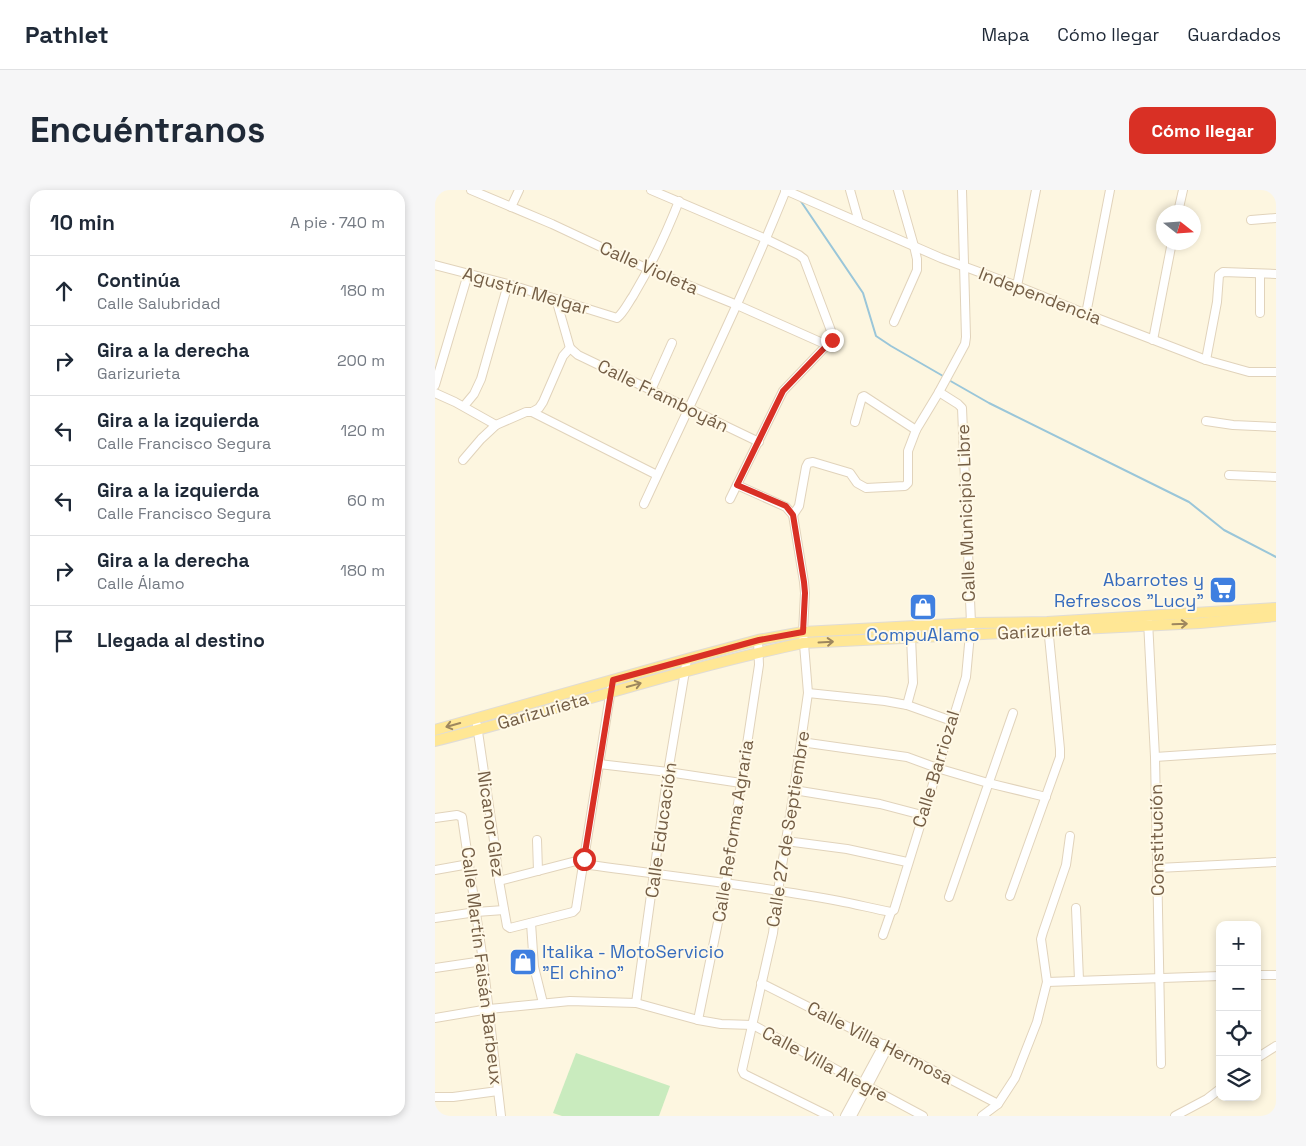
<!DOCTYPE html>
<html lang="es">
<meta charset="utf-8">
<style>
body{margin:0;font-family:"Space Grotesk",sans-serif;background:#f6f6f7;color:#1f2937}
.controls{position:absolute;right:15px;bottom:15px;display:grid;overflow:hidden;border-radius:10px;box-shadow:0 2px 8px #0003}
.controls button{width:45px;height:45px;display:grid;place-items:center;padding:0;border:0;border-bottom:1px solid #e0e1e3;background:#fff;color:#1f2937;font:25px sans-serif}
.compass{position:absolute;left:721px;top:15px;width:45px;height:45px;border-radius:50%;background:#fff;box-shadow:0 2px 8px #0003;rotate:107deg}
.stop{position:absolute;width:15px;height:15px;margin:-11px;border:4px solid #d93025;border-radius:50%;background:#fff}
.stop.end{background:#d93025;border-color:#fff;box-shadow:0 1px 5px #0008}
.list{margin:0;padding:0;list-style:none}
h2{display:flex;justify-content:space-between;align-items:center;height:65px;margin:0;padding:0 20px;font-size:21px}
h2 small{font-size:16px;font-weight:400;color:#747a83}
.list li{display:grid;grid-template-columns:32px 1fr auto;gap:15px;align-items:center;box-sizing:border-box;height:70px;padding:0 20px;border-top:1px solid #e0e1e3}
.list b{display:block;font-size:19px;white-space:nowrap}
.list p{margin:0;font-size:16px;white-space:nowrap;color:#747a83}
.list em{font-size:16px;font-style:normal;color:#747a83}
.icon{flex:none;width:28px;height:28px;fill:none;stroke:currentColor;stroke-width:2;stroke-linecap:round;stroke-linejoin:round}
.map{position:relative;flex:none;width:841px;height:926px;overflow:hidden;border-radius:15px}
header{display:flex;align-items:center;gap:30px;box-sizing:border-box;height:70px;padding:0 25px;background:#fff;border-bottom:1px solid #e0e1e3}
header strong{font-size:24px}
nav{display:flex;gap:28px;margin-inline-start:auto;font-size:18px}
.intro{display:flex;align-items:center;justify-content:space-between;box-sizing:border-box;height:120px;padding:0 30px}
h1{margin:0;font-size:35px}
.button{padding:12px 22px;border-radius:15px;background:#d93025;color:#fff;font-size:18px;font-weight:700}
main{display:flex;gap:30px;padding:0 30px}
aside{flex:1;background:#fff;border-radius:15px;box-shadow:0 2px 8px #0003}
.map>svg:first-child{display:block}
.green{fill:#c9ebbe}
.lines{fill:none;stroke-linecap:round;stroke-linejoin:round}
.stream{stroke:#9ac6d9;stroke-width:2}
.minor-casing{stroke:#e1d3bb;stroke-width:10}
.major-casing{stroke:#e0dcd6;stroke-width:12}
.minor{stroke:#fff;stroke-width:8}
.major{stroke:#ffe795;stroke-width:10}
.oneway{stroke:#9e875e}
.route{stroke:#d93025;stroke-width:6}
.labels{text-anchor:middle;stroke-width:4;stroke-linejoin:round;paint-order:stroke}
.street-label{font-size:18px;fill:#745e46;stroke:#fff9e7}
.shop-label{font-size:18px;fill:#366cbe;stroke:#fff9e7;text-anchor:end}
</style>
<header>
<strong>Pathlet</strong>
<nav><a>Mapa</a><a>Cómo llegar</a><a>Guardados</a></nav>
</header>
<div class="intro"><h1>Encuéntranos</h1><a class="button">Cómo llegar</a></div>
<main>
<aside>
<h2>10 min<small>A pie · 740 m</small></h2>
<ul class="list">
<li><svg class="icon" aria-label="ahead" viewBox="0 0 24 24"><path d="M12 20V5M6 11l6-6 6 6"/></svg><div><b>Continúa</b><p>Calle Salubridad</p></div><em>180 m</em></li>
<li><svg class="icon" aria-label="right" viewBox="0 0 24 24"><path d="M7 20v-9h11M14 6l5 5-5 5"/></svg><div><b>Gira a la derecha</b><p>Garizurieta</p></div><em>200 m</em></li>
<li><svg class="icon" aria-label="left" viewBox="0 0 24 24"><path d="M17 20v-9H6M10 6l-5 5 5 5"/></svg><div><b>Gira a la izquierda</b><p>Calle Francisco Segura</p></div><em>120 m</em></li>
<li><svg class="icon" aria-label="left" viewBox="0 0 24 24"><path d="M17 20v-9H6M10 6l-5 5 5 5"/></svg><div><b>Gira a la izquierda</b><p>Calle Francisco Segura</p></div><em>60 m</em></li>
<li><svg class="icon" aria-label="right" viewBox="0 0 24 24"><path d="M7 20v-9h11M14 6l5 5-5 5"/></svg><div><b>Gira a la derecha</b><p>Calle Álamo</p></div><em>180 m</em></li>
<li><svg class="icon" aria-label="arrive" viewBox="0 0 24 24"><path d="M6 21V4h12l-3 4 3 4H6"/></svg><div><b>Llegada al destino</b></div></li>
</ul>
</aside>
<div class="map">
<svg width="841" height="926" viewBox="0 0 841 926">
<rect width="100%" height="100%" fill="#fdf6e0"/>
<polygon class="green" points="141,863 235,896 224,926 127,926 118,923"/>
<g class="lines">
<g class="stream">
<polyline points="365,10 428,103 441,146 456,156 508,186"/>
<polyline points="512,189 554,213 754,312 789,340 841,367"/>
</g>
<g class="minor-casing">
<g id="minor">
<polyline points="36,0 117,34 213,79 302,115 392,155"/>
<polyline points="216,0 331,49 364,65 369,69 398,146 397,150 392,155 348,201 295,309"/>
<polyline points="350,0 506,68 582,96 651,124 771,170 814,182 841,182"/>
<polyline points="415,0 424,32"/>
<polyline points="76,17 84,0"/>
<polyline points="743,22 748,0"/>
<polyline points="816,30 841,28"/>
<path d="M0,75L73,94L182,128C189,122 193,113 198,106C216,76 231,44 244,11"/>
<polyline points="825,84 825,123"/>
<polyline points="582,96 601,0"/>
<polyline points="121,109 135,158"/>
<polyline points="651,124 675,0"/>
<polyline points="459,132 482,80 482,69 479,56 463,0"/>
<polyline points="718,150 737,52"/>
<polyline points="135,158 143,165 324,252"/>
<polyline points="771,170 782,112 784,85 788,82 841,84"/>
<polyline points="0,195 33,84"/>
<polyline points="216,200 237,153"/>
<polyline points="0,203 20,212 61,235"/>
<polyline points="29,216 39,204 46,189 73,94"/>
<polyline points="97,222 222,285"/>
<polyline points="771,231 798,235 841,237"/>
<polyline points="420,232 427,207 429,206 481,240"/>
<polyline points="28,270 46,249 61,235 91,222 97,222 104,218 108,212 128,166 135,158"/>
<polyline points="794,285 841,287"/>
<polyline points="302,295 351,317 358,325 369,392 370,403 368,442 373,503 359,600 343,701 338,743 307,880 309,884 394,926"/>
<path d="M209,314C257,210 308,107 351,0"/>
<polyline points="358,325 364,316 371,277 373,273 378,272 415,283 422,293 431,298 470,296 473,293 473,261 481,240 504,202 530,154 531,147 527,0"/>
<polyline points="713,431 720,567 726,874"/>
<polyline points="373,503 450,511 472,515 517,531"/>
<polyline points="472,515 478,493 476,447"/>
<polyline points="42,535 58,643 64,691 72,736 75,738 138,722 141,719 176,499"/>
<polyline points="366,552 472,567 502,578 553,593 611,607"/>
<polyline points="720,567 841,559"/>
<polyline points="164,574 233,582 306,593"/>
<polyline points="359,600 445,614 487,625"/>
<polyline points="0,628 22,625 27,627 48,771 66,926"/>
<polyline points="102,650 103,681"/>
<polyline points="351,651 412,659 472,672"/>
<path d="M148,674C233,686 319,695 404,711C421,714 439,719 456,722"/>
<polyline points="723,678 841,672"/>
<polyline points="0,680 34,674"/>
<polyline points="64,691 149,669"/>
<polyline points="575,706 625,567 625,559 613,436"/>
<polyline points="514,707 578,523"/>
<polyline points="641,718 644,790"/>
<polyline points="0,728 41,722 69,720"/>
<polyline points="96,733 99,777 108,813"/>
<polyline points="448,745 456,722 459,720 531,487 536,433 527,218 523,214 504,202"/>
<polyline points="0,778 48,771"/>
<polyline points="822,785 841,785"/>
<polyline points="612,792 785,786"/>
<polyline points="326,793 453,857 563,914"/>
<polyline points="201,813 233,582 252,469"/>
<polyline points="0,828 54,819 135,811 201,813 263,830 286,834 318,835 488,926"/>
<polyline points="263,830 291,693 324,475 323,450"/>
<polyline points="822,868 841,856"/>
<polyline points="0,907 18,907 63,901"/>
<polyline points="410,926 449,854"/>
<polyline points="417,926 450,863"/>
<polyline points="547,926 563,914 580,888 602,832 612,792 606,749 608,742 631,675 635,646"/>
<polyline points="740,926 772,909 785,899"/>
</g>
</g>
<g class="major-casing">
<g id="major">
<polyline points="0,540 252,469 323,450 368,442 536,433 612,432 841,418"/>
<path d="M0,551C123,520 244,479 368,453L765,433L841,426"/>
</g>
</g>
<use href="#minor" class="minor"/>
<use href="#major" class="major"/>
</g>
<defs><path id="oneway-shaft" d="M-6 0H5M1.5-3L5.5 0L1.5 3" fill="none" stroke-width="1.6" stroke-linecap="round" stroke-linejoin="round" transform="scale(1.25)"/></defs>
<g class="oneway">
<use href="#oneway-shaft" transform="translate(745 434) rotate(-2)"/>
<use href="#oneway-shaft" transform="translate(391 452) rotate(-3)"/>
<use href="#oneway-shaft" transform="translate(199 495) rotate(-15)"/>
<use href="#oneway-shaft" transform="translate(18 535) rotate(164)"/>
</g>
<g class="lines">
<polyline class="route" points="149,669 178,490 324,450 368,442 370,403 369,392 358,325 351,316 302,295 348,201 397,150"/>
</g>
<defs>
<g id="supermarket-square" transform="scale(1.4375)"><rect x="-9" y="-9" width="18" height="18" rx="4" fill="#3f7fe0" stroke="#fff9e7"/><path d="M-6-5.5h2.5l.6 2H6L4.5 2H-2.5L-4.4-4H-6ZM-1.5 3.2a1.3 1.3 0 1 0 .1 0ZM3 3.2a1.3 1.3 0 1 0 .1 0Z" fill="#fff"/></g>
<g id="shop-square" transform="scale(1.4375)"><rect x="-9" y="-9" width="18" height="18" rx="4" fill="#3f7fe0" stroke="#fff9e7"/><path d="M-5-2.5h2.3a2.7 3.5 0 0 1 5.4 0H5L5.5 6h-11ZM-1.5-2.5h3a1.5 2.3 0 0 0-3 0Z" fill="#fff"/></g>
</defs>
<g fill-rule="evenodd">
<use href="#supermarket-square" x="788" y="400"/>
<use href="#shop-square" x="488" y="417"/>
<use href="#shop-square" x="88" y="772"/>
</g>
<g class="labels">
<g class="street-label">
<text transform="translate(214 78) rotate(24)" y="6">Calle Violeta</text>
<text transform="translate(91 101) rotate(16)" y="6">Agustín Melgar</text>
<text transform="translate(605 106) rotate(21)" y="6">Independencia</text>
<text transform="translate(228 206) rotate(26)" y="6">Calle Framboyán</text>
<text transform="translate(531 323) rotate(-92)" y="6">Calle Municipio Libre</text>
<text transform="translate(609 441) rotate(-3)" y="6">Garizurieta</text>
<text transform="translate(108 521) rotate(-16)" y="6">Garizurieta</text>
<text transform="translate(501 579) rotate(-73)" y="6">Calle Barriozal</text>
<text transform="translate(56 634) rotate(82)" y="6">Nicanor Glez</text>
<text transform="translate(353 639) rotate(-81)" y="6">Calle 27 de Septiembre</text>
<text transform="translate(226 640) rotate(-82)" y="6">Calle Educación</text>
<text transform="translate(298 641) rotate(-81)" y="6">Calle Reforma Agraria</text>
<text transform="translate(722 650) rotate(-91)" y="6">Constitución</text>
<text transform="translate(47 776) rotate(83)" y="6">Calle Martín Faisán Barbeux</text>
<text transform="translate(445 853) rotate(27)" y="6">Calle Villa Hermosa</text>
<text transform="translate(390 874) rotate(28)" y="6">Calle Villa Alegre</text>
</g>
<g class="shop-label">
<text x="769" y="396">Abarrotes y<tspan x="769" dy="21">Refrescos "Lucy"</tspan></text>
<text x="488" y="451" text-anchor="middle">CompuAlamo</text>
<text x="107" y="768" text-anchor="start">Italika - MotoServicio<tspan x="107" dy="21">"El chino"</tspan></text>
</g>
</g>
</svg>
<div class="controls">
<button>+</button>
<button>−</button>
<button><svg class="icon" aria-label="locate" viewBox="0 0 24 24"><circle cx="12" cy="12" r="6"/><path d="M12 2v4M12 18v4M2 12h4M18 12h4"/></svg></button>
<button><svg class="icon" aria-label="layers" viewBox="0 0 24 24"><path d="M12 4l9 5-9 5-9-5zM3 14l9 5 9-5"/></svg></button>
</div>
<svg class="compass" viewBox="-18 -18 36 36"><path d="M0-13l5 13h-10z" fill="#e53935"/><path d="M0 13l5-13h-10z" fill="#747a83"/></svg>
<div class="stop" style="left:149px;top:669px"></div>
<div class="stop end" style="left:397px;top:150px"></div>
</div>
</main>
